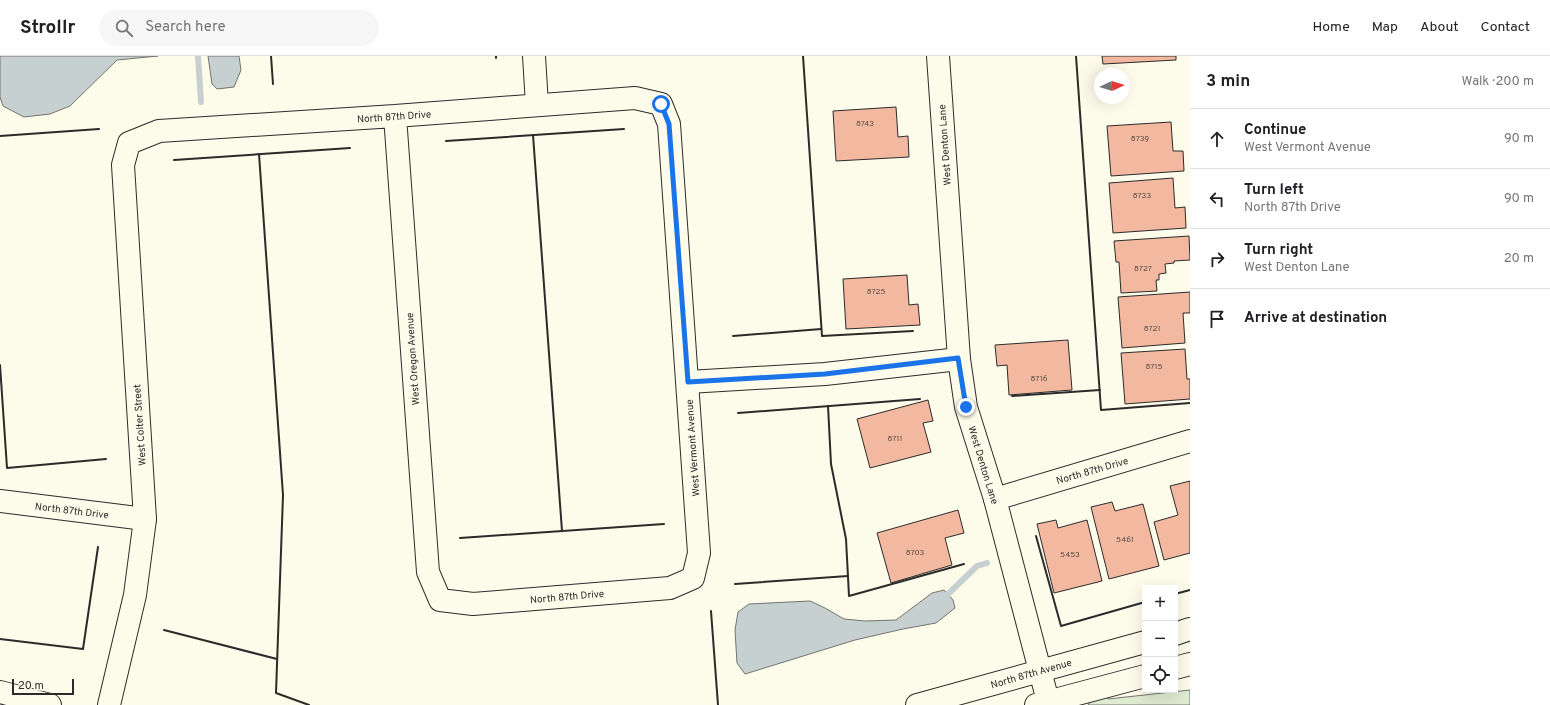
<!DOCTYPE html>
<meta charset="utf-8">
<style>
body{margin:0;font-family:Overpass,sans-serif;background:#f6f6f6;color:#202124}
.controls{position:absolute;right:12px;bottom:12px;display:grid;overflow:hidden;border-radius:0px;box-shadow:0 4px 16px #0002}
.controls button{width:36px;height:36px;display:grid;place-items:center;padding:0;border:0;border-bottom:1px solid #e0e0e0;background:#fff;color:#202124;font:20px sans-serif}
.compass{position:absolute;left:1094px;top:12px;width:36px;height:36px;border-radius:50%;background:#fff;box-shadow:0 4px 16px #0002;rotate:86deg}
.scale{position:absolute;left:12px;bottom:10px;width:62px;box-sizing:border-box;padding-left:4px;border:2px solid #2b2b2b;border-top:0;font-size:11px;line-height:14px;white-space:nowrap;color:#2b2b2b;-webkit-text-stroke:3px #fdfbea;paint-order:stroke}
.stop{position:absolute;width:12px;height:12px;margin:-9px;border:3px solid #1a73e8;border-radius:50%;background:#fff}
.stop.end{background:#1a73e8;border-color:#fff;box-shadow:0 1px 4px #0008}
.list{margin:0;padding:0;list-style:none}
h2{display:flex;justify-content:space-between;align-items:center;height:52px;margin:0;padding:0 16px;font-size:17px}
h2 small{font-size:13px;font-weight:400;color:#757577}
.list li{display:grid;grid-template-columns:26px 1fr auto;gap:12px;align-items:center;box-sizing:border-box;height:60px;padding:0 16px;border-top:1px solid #e0e0e0}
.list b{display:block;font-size:15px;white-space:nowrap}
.list p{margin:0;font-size:13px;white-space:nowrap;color:#757577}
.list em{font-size:13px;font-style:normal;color:#757577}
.icon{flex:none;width:22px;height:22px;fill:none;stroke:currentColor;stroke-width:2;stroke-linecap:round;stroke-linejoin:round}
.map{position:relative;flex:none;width:1190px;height:649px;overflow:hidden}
header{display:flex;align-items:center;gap:24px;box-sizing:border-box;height:56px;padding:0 20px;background:#fff;border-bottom:1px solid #e0e0e0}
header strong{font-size:19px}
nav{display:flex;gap:22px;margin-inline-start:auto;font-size:14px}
.search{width:280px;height:36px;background:#f6f6f6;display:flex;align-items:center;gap:10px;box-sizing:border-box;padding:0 14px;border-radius:22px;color:#757577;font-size:15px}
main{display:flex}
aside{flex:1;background:#fff}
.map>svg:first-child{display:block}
.green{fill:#deebd1;stroke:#74746e}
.water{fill:#c7d0d0;stroke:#74746e}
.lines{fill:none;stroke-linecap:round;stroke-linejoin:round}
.stream{stroke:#c7d0d0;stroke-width:6}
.building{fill:#f2b8a0;stroke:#2b2b2b}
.minor-casing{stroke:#2b2b2b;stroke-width:24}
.minor{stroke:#fdfbea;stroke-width:22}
.wall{stroke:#2b2b2b;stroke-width:2}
.route{stroke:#1a73e8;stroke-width:5}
.labels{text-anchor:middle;stroke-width:3;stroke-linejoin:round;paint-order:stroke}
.number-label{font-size:8px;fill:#5d4e48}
.street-label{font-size:10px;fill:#2b2b2b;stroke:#fdfbea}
</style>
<header>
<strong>Strollr</strong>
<div class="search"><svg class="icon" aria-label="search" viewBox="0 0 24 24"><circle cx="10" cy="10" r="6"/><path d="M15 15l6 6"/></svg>Search here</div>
<nav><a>Home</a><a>Map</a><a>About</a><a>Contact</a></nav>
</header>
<main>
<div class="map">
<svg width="1190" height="649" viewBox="0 0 1190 649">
<rect width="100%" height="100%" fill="#fdfbea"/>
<polygon class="green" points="1190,634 1190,649 1088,649 1093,642 1106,636 1108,643"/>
<g class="water">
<polygon points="0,0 158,0 117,4 70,50 50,58 24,61 3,50 0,41"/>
<polygon points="208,0 239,0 241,14 234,31 217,33 212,28"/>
<polygon points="944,534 953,544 955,552 936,567 903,573 855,584 745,618 737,607 735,574 738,556 749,548 810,545 825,552 844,563 865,565 896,564 932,537"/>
</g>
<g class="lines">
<g class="stream">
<polyline points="198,0 201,46"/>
<polyline points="945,541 977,510 987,507"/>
</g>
</g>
<g class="building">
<polygon points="1102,0 1176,0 1176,4 1103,8"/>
<polygon points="896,51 898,81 908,80 909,101 836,105 833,55"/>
<polygon points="1171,66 1173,95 1183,95 1184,115 1111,120 1107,70"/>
<polygon points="1173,122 1175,152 1185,151 1186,172 1113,177 1109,127"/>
<polygon points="1189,180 1190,204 1174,205 1174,207 1165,208 1166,217 1159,218 1159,224 1156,224 1157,235 1121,237 1119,206 1116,206 1114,185"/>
<polygon points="907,219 909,249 918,248 920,269 846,273 843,223"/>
<polygon points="1190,236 1190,257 1183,257 1185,287 1122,292 1118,241"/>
<polygon points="1068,284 1072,334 1009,339 1007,309 997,310 995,289"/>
<polygon points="1185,293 1187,323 1190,323 1190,343 1125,348 1121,297"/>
<polygon points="928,344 933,365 923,367 931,396 870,412 857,363"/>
<polygon points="1190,425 1190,497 1164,504 1154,466 1178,459 1170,430"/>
<polygon points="1112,446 1115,455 1143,448 1159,510 1109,523 1091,451"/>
<polygon points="958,454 964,477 945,482 952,509 891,527 877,477"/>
<polygon points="1056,464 1058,472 1087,464 1102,525 1054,537 1037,468"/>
</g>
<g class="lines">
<g class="minor-casing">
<g id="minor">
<polyline points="534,0 537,49"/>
<polyline points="938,0 959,303 966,351 995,443 1049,649"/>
<polyline points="688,326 825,318 959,303"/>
<polyline points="995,443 1190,385"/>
<polyline points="0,445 145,463"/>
<polyline points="1175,578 1190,573"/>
<polyline points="1175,612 1190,608"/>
<polyline points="0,636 50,649"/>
<polyline points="109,649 135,539 145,463 123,109 129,87 159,75 395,60 635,42 661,48 669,68 699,497 693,522 670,532 473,548 440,544 428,516 395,60"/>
<polyline points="917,649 1145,586"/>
<polyline points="1036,649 1145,620"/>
</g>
</g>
<use href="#minor" class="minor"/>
<g class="wall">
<polyline points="271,0 273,28"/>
<polyline points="496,0 496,2"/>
<polyline points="803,0 822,280 913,275"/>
<polyline points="1076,0 1101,354 1190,347"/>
<polyline points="533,79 562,475"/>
<polyline points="0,80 99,73"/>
<polyline points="446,85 624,73"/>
<polyline points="259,98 283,439 276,637 309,649"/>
<polyline points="174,104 350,92"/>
<polyline points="733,280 821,273"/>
<polyline points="0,309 7,412 106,403"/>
<polyline points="1012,340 1100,334"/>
<polyline points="828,350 831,408 846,483 849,540 964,508"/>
<polyline points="738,357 920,343"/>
<polyline points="1036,480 1061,570 1145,546"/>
<polyline points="460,482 664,468"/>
<polyline points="735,528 848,520"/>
<polyline points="1175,538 1190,534"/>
<polyline points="711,555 718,649"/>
<polyline points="164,574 277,603"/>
<polyline points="0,583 83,593 98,491"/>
</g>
</g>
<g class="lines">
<polyline class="route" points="661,48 669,68 688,326 825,318 958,302 966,351"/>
</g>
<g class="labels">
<g class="number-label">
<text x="865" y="70">8743</text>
<text x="1140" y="85">8739</text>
<text x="1142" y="142">8733</text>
<text x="1143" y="215">8727</text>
<text x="876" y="238">8725</text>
<text x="1152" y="275">8721</text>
<text x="1154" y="313">8715</text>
<text x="1039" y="325">8716</text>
<text x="895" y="385">8711</text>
<text x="1125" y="486">5461</text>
<text x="915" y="499">8703</text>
<text x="1070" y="501">5453</text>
</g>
<g class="street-label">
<text transform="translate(394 60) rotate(-4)" y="4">North 87th Drive</text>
<text transform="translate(944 89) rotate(-94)" y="4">West Denton Lane</text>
<text transform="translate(412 303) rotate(-94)" y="4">West Oregon Avenue</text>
<text transform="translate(139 369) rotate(-94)" y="4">West Colter Street</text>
<text transform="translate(692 392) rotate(-94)" y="4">West Vermont Avenue</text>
<text transform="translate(984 409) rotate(73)" y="4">West Denton Lane</text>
<text transform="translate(1092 414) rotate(-16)" y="4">North 87th Drive</text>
<text transform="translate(72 454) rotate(7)" y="4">North 87th Drive</text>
<text transform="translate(567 540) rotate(-5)" y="4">North 87th Drive</text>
<text transform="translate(1031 617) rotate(-16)" y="4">North 87th Avenue</text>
</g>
</g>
</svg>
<div class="controls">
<button>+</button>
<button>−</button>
<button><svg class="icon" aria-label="locate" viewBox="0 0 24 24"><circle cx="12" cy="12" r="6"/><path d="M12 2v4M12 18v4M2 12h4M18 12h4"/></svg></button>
</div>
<svg class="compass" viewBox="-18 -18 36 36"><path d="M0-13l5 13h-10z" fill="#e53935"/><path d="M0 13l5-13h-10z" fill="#757577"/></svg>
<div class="scale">20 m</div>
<div class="stop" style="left:661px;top:48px"></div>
<div class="stop end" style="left:966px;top:351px"></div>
</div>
<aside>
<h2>3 min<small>Walk · 200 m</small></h2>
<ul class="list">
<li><svg class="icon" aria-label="ahead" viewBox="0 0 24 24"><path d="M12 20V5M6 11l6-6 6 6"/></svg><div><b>Continue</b><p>West Vermont Avenue</p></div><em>90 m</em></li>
<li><svg class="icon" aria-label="left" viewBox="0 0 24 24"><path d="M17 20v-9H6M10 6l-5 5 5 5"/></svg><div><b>Turn left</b><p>North 87th Drive</p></div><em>90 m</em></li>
<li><svg class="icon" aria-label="right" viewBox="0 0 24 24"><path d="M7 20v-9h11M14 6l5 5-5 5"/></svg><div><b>Turn right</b><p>West Denton Lane</p></div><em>20 m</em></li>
<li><svg class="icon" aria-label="arrive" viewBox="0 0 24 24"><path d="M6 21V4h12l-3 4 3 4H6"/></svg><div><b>Arrive at destination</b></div></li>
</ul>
</aside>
</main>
